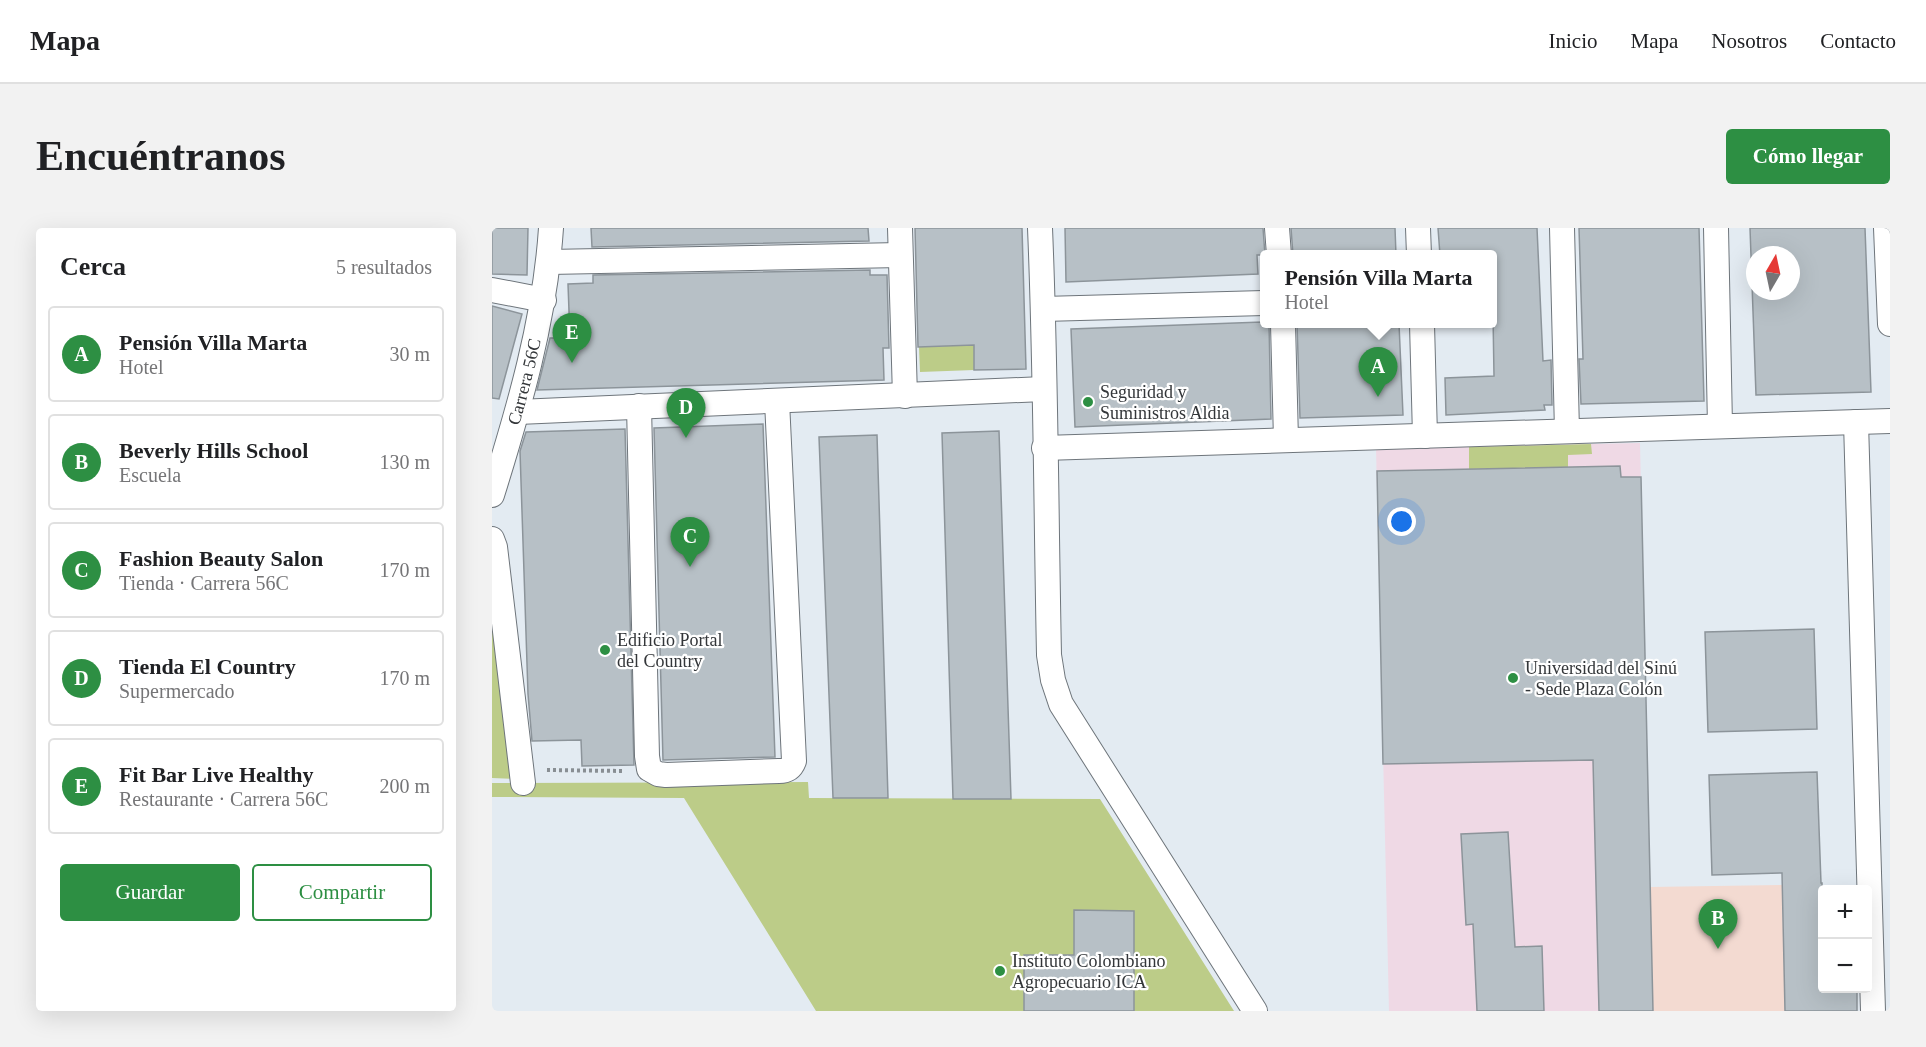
<!DOCTYPE html>
<html lang="es">
<meta charset="utf-8">
<style>
body{margin:0;font-family:Georgia,serif;background:#f2f2f2;color:#202124}
.controls{position:absolute;right:18px;bottom:18px;display:grid;overflow:hidden;border-radius:6px;box-shadow:0 6px 24px #0002}
.controls button{width:54px;height:54px;display:grid;place-items:center;padding:0;border:0;border-bottom:2px solid #e0e0e0;background:#fff;color:#202124;font:30px sans-serif}
.compass{position:absolute;left:1254px;top:18px;width:54px;height:54px;border-radius:50%;background:#fff;box-shadow:0 6px 24px #0002;rotate:9deg}
.you{position:absolute;left:910px;top:294px;width:21px;height:21px;margin:-15px;border:4px solid #fff;border-radius:50%;background:#1a73e8;box-shadow:0 0 0 9px #1a73e833}
.badge{display:grid;place-items:center;width:39px;height:39px;border-radius:50%;background:#2d8f43;color:#fff;font-size:20px;font-weight:700}
.pin{position:absolute;translate:-50% -50px;filter:drop-shadow(0 2px 3px #0008)}
.pin::after{content:'';position:absolute;top:32px;width:21px;height:18px;background:inherit;clip-path:polygon(0 0,100% 0,50% 100%)}
.popup{position:absolute;left:768px;top:22px;width:237px;height:78px;box-sizing:border-box;display:grid;place-content:center;border-radius:6px;background:#fff;filter:drop-shadow(0 2px 4px #0005);font-size:20px;white-space:nowrap;color:#757577}
.popup b{font-size:22px;color:#202124}
.popup::after{content:'';position:absolute;left:50%;top:100%;margin-left:-12px;border:12px solid transparent;border-top-color:#fff}
.list{margin:0;padding:0;list-style:none}
h2{display:flex;justify-content:space-between;align-items:center;height:78px;margin:0;padding:0 24px;font-size:26px}
h2 small{font-size:20px;font-weight:400;color:#757577}
.list li{display:grid;grid-template-columns:39px 1fr auto;gap:18px;align-items:center;box-sizing:border-box;height:96px;margin:0 12px 12px;padding:0 12px;border:2px solid #e0e0e0;border-radius:6px}
.list b{display:block;font-size:22px;white-space:nowrap}
.list p{margin:0;font-size:20px;white-space:nowrap;color:#757577}
.list em{font-size:20px;font-style:normal;color:#757577}
.actions{display:flex;gap:12px;padding:18px 24px}
.actions a{flex:1;padding:14px 0;border:2px solid #2d8f43;border-radius:6px;text-align:center;font-size:21px;color:#2d8f43}
.actions .main{background:#2d8f43;color:#fff}
.map{position:relative;flex:none;width:1398px;height:783px;overflow:hidden;border-radius:6px}
header{display:flex;align-items:center;gap:36px;box-sizing:border-box;height:84px;padding:0 30px;background:#fff;border-bottom:2px solid #e0e0e0}
header strong{font-size:28px}
nav{display:flex;gap:33px;margin-inline-start:auto;font-size:21px}
.intro{display:flex;align-items:center;justify-content:space-between;box-sizing:border-box;height:144px;padding:0 36px}
h1{margin:0;font-size:42px}
.button{padding:15px 27px;border-radius:6px;background:#2d8f43;color:#fff;font-size:21px;font-weight:700}
main{display:flex;gap:36px;padding:0 36px}
aside{flex:1;background:#fff;border-radius:6px;box-shadow:0 6px 24px #0002}
.map>svg:first-child{display:block}
.commercial{fill:#efd9e5}
.education{fill:#f3dad1}
.green{fill:#bccc88}
.building{fill:#b7c0c6;stroke:#8c949a;stroke-width:1.5;fill-rule:evenodd}
.lines{fill:none;stroke-linecap:round;stroke-linejoin:round}
.minor-casing{stroke:#6e757b;stroke-width:26}
.path{stroke:#888e93;stroke-width:4;stroke-dasharray:3 3;stroke-linecap:butt}
.minor{stroke:#fff;stroke-width:24}
.poi-dot{fill:#2d8f43;stroke:#fff;stroke-width:2}
.labels{text-anchor:middle;stroke-width:4.5;stroke-linejoin:round;paint-order:stroke}
.street-label{font-size:18px;fill:#333639;stroke:#fff}
.poi-label{font-size:18px;fill:#333639;stroke:#fff;text-anchor:start}
</style>
<header>
<strong>Mapa</strong>
<nav><a>Inicio</a><a>Mapa</a><a>Nosotros</a><a>Contacto</a></nav>
</header>
<div class="intro"><h1>Encuéntranos</h1><a class="button">Cómo llegar</a></div>
<main>
<aside>
<h2>Cerca<small>5 resultados</small></h2>
<ul class="list">
<li><span class="badge">A</span><div><b>Pensión Villa Marta</b><p>Hotel</p></div><em>30 m</em></li>
<li><span class="badge">B</span><div><b>Beverly Hills School</b><p>Escuela</p></div><em>130 m</em></li>
<li><span class="badge">C</span><div><b>Fashion Beauty Salon</b><p>Tienda · Carrera 56C</p></div><em>170 m</em></li>
<li><span class="badge">D</span><div><b>Tienda El Country</b><p>Supermercado</p></div><em>170 m</em></li>
<li><span class="badge">E</span><div><b>Fit Bar Live Healthy</b><p>Restaurante · Carrera 56C</p></div><em>200 m</em></li>
</ul>
<div class="actions"><a class="main">Guardar</a><a>Compartir</a></div>
</aside>
<div class="map">
<svg width="1398" height="783" viewBox="0 0 1398 783">
<rect width="100%" height="100%" fill="#e3ebf2"/>
<polygon class="commercial" points="1148,215 1161,783 897,783 884,220"/>
<polygon class="education" points="1290,657 1293,783 1161,783 1158,659"/>
<g class="green">
<polygon points="482,117 482,142 428,144 427,119"/>
<polygon points="1099,216 1100,226 1076,227 1076,239 977,241 977,219"/>
<polygon points="0,367 26,551 0,550"/>
<polygon points="316,554 317,570 608,571 742,783 324,783 192,570 0,569 0,555"/>
</g>
<g class="building">
<polygon points="0,0 36,0 35,47 0,46"/>
<polygon points="99,0 376,0 377,13 100,19"/>
<polygon points="423,0 530,0 534,141 482,142 482,117 426,119"/>
<polygon points="573,0 771,0 773,27 765,27 766,46 574,54"/>
<polygon points="799,0 903,0 904,27 801,27"/>
<polygon points="946,0 1045,0 1051,133 1059,132 1060,177 1052,177 1053,182 954,187 953,150 1002,148 1000,27 948,27"/>
<polygon points="1087,0 1207,0 1212,173 1089,176 1087,131 1091,131"/>
<path d="M1258,0H1373L1379,164L1264,167ZM1263,27H1299V63H1263Z"/>
<polygon points="378,42 378,47 395,47 397,120 391,120 392,152 45,162 58,110 78,110 76,56 101,55 101,47"/>
<polygon points="0,78 30,86 7,171 0,170"/>
<polygon points="770,94 770,96 777,96 779,191 583,199 579,101"/>
<polygon points="805,96 907,96 911,187 808,190"/>
<polygon points="271,196 283,529 171,532 162,200"/>
<polygon points="133,201 142,537 90,538 89,512 40,513 36,466 28,223 34,204"/>
<polygon points="507,203 519,571 461,571 450,205"/>
<polygon points="385,207 396,570 341,570 327,209"/>
<polygon points="1128,238 1129,249 1149,249 1161,783 1107,783 1101,532 891,536 885,243"/>
<polygon points="1322,401 1325,501 1216,504 1213,404"/>
<polygon points="1325,544 1329,655 1330,655 1330,760 1365,760 1365,783 1293,783 1290,645 1220,647 1217,547"/>
<polygon points="1016,604 1023,719 1050,718 1052,783 985,783 981,696 974,697 969,606"/>
<polygon points="582,682 642,683 642,783 532,783 532,727 582,727"/>
</g>
<g class="lines">
<g class="minor-casing">
<g id="minor">
<polyline points="408,0 413,168"/>
<path d="M548,0C554,142 554,284 557,427L561,452L569,476L763,783"/>
<polyline points="785,0 787,27"/>
<polyline points="926,0 927,27"/>
<polyline points="1070,0 1075,203"/>
<polyline points="1224,0 1228,198"/>
<polyline points="1394,0 1398,96"/>
<polyline points="57,34 408,27"/>
<polyline points="0,62 52,72"/>
<polyline points="551,81 772,75"/>
<polyline points="791,96 794,212"/>
<polyline points="930,96 933,208"/>
<path d="M147,178L155,528L157,541L166,546L174,547L287,543C295,543 299,541 302,533L285,173"/>
<polyline points="26,184 551,161"/>
<polyline points="1364,194 1381,783"/>
<polyline points="552,220 1398,193"/>
<path id="s1" d="M0,267C27,180 53,92 59,0"/>
<polyline points="0,311 3,319 31,555"/>
</g>
</g>
<polyline class="path" points="55,542 131,543"/>
<use href="#minor" class="minor"/>
</g>
<g class="poi-dot">
<circle cx="596" cy="174" r="6"/>
<circle cx="113" cy="422" r="6"/>
<circle cx="1021" cy="450" r="6"/>
<circle cx="508" cy="743" r="6"/>
</g>
<g class="labels">
<g class="street-label">
<text dy="6" stroke="none"><textPath href="#s1" startOffset="118">Carrera 56C</textPath></text>
</g>
<g class="poi-label">
<text x="608" y="170">Seguridad y<tspan x="608" dy="21">Suministros Aldia</tspan></text>
<text x="125" y="418">Edificio Portal<tspan x="125" dy="21">del Country</tspan></text>
<text x="1033" y="446">Universidad del Sinú<tspan x="1033" dy="21">- Sede Plaza Colón</tspan></text>
<text x="520" y="739">Instituto Colombiano<tspan x="520" dy="21">Agropecuario ICA</tspan></text>
</g>
</g>
</svg>
<div class="controls">
<button>+</button>
<button>−</button>
</div>
<svg class="compass" viewBox="-18 -18 36 36"><path d="M0-13l5 13h-10z" fill="#e53935"/><path d="M0 13l5-13h-10z" fill="#757577"/></svg>
<div class="you"></div>
<div class="pin badge" style="left:886px;top:169px">A</div>
<div class="popup"><b>Pensión Villa Marta</b>Hotel</div>
<div class="pin badge" style="left:1226px;top:721px">B</div>
<div class="pin badge" style="left:198px;top:339px">C</div>
<div class="pin badge" style="left:194px;top:210px">D</div>
<div class="pin badge" style="left:80px;top:135px">E</div>
</div>
</main>
